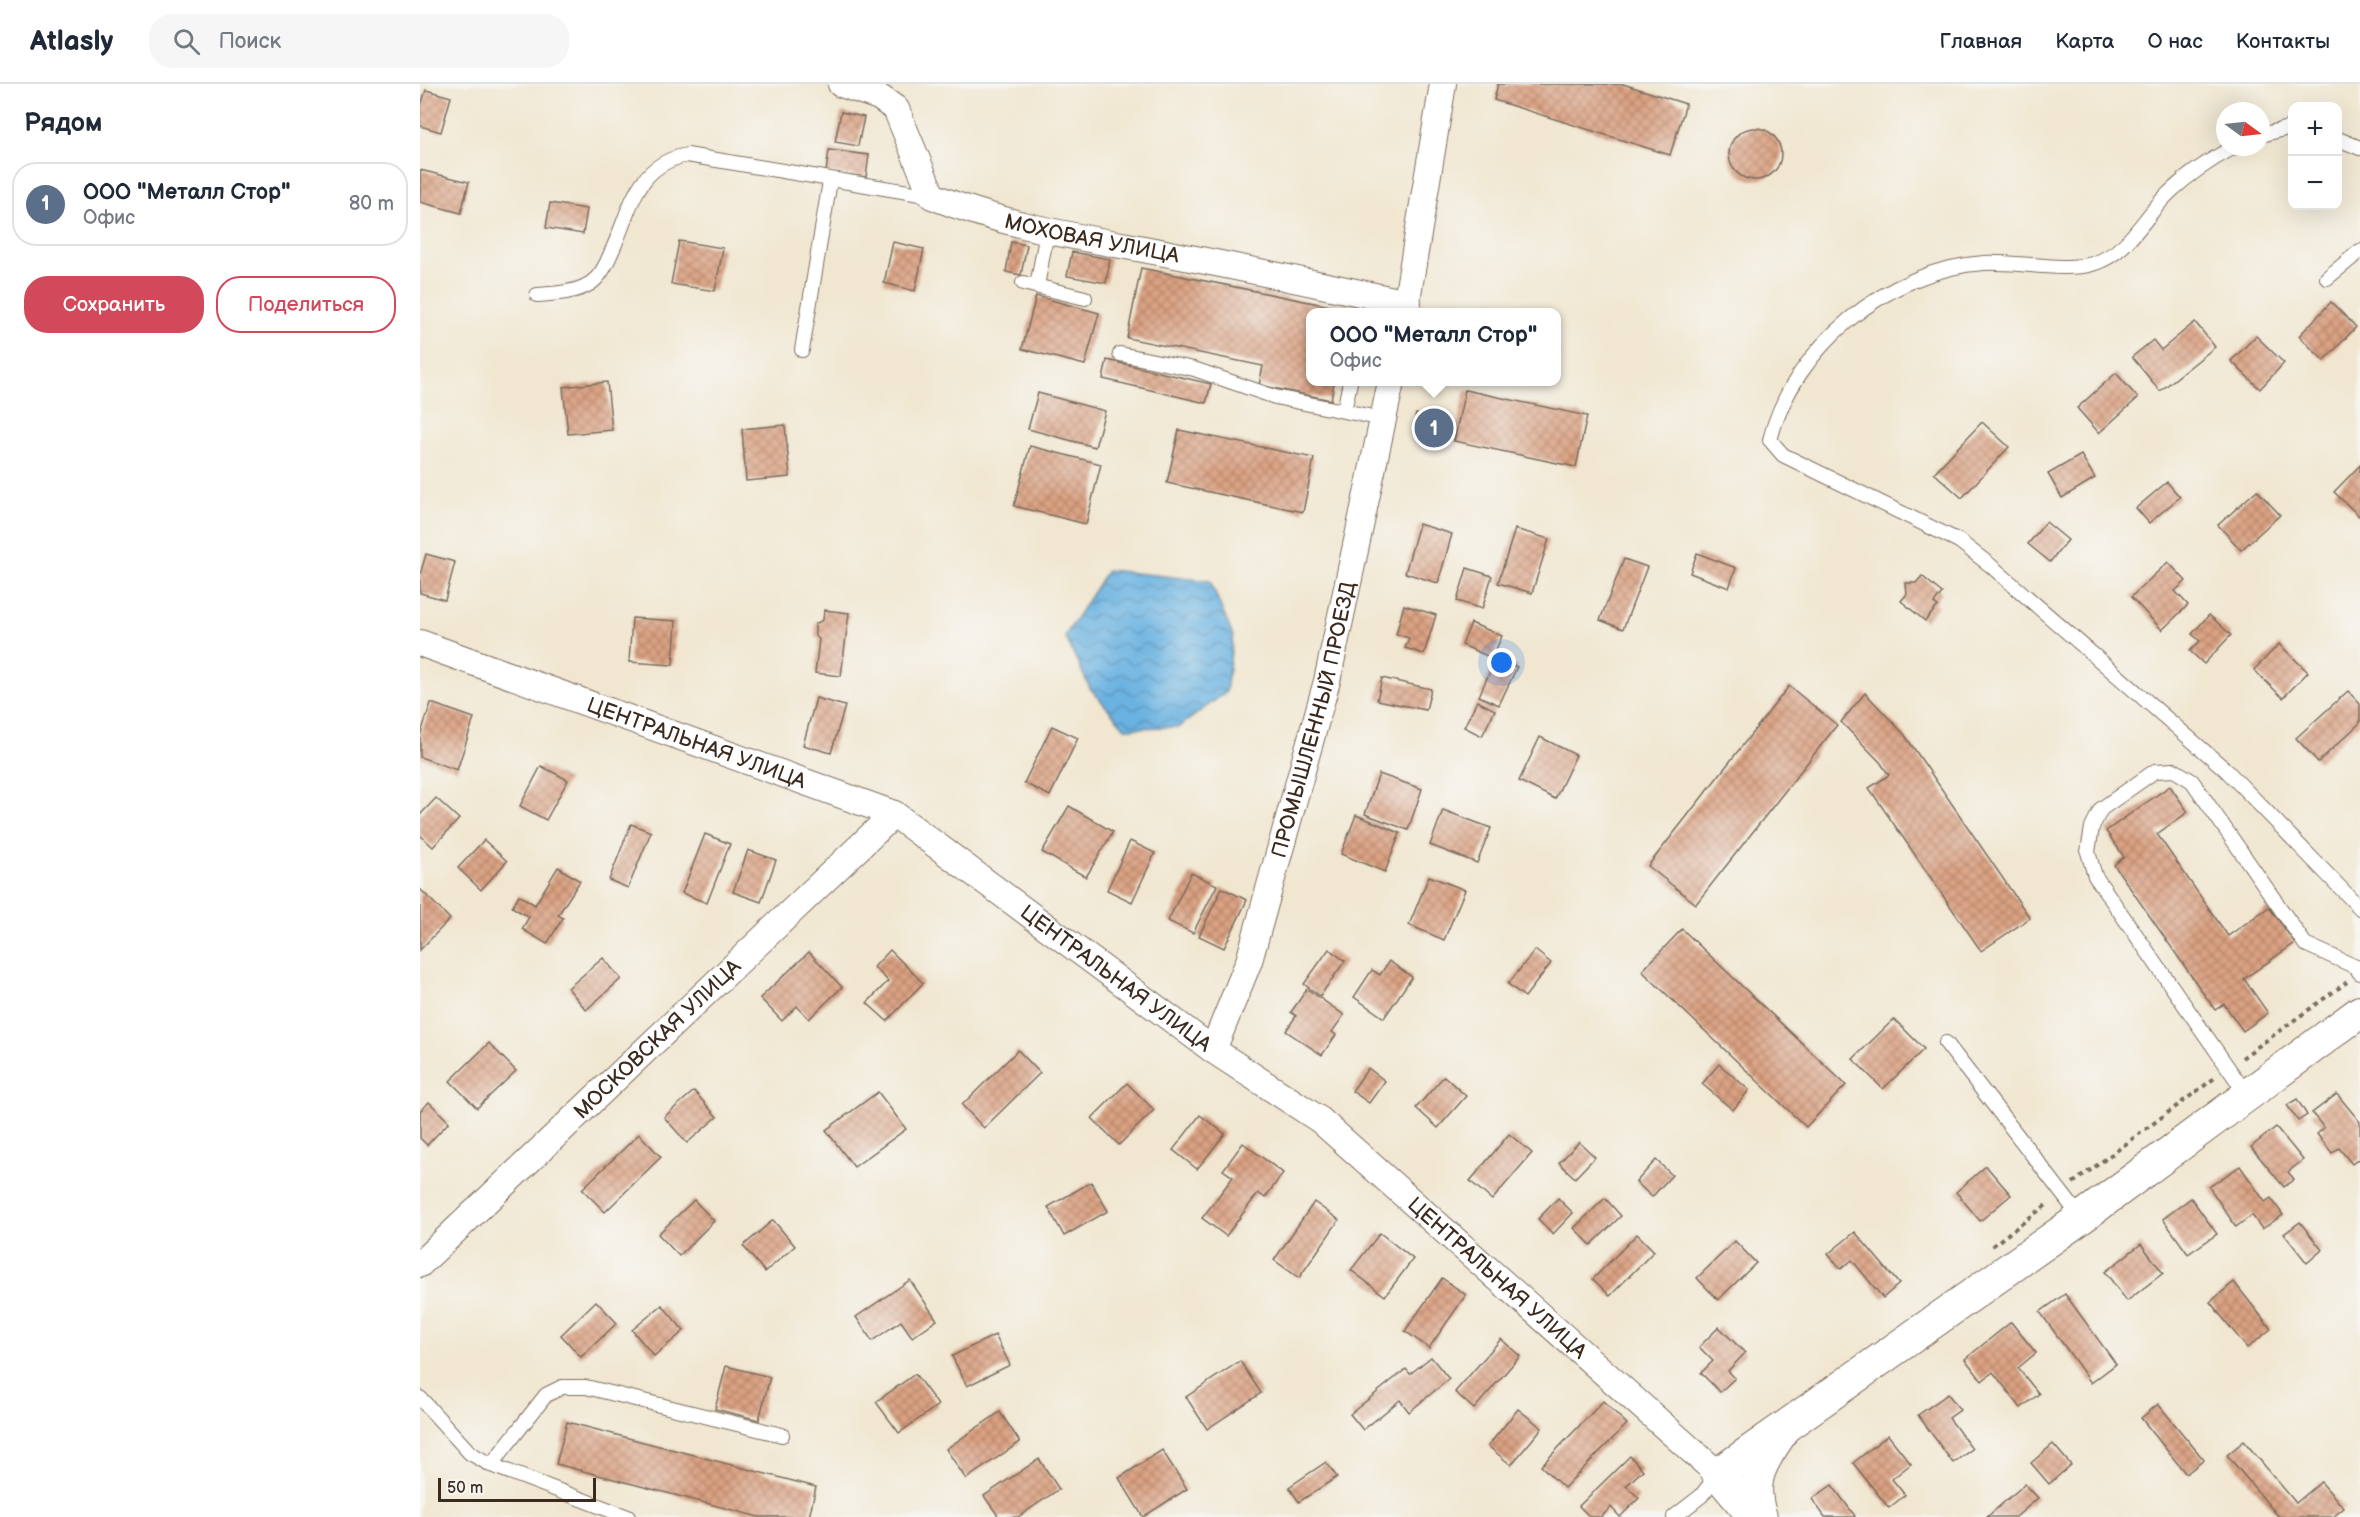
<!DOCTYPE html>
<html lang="ru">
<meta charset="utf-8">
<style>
body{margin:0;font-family:"Balsamiq Sans",sans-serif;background:#f6f6f7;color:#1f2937}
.controls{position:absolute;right:18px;top:18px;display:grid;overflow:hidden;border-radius:12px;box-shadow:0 6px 24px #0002}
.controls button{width:54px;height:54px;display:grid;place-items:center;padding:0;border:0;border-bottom:2px solid #e0e1e3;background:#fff;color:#1f2937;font:30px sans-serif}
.compass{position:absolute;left:1796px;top:18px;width:54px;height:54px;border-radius:50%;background:#fff;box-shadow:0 6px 24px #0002;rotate:105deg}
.scale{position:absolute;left:18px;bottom:15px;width:158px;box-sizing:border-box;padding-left:6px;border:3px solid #3b2a1e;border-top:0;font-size:16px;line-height:21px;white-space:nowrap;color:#3b2a1e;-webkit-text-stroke:4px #f6f6f2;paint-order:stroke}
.you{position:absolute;left:1082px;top:579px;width:21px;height:21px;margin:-15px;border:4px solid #fff;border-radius:50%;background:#1a73e8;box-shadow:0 0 0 9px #1a73e833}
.badge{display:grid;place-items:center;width:39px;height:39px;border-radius:50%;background:#d1495b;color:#fff;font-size:20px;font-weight:700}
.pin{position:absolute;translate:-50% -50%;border:3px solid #fff;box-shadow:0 2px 6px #0006}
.popup{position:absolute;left:886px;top:224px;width:255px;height:78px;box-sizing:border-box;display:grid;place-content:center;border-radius:12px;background:#fff;filter:drop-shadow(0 2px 4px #0005);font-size:20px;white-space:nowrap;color:#747a83}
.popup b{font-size:22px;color:#1f2937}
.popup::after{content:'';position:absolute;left:50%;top:100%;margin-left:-12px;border:12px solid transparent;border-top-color:#fff}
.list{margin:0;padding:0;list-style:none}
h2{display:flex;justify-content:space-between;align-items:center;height:78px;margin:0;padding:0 24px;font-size:26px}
h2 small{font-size:20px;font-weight:400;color:#747a83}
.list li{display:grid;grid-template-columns:39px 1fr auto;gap:18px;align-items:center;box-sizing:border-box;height:84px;margin:0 12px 12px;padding:0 12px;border:2px solid #e0e1e3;border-radius:24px}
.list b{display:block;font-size:22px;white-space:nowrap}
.list p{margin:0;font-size:20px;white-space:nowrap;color:#747a83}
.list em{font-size:20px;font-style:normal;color:#747a83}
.actions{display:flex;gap:12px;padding:18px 24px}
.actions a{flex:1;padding:14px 0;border:2px solid #d1495b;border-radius:24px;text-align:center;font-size:21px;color:#d1495b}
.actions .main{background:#d1495b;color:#fff}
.icon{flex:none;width:33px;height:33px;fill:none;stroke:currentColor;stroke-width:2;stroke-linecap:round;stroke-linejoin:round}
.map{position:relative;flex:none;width:1940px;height:1433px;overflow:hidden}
header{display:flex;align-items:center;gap:36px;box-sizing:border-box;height:84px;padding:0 30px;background:#fff;border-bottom:2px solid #e0e1e3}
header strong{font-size:28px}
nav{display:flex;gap:33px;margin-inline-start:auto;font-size:21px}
.search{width:420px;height:54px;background:#f6f6f7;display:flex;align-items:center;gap:15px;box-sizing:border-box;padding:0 21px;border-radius:24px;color:#747a83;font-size:22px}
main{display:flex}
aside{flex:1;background:#fff}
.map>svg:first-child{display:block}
.water{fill:url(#water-waves);stroke:#526e80;stroke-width:1.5}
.building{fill:url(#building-cross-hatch)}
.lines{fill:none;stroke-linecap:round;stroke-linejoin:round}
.service-casing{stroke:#7b6c5d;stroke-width:16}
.minor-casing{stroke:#7b6c5d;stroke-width:28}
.tertiary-casing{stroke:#7b6c5d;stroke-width:34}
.path{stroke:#7b6c5d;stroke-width:4;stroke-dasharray:4.5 4.5;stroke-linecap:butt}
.service{stroke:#fff;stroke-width:14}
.minor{stroke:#fff;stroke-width:26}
.tertiary{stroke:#fff;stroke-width:32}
.labels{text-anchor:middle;stroke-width:4.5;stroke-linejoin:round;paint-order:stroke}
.street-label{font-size:21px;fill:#3b2a1e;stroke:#f6f6f2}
</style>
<header>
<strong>Atlasly</strong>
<div class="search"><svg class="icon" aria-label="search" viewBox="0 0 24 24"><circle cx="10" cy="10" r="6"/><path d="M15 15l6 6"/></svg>Поиск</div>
<nav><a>Главная</a><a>Карта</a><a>О нас</a><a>Контакты</a></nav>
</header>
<main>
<aside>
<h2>Рядом<small></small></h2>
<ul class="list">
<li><span class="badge" style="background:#5c6f8a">1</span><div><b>ООО &quot;Металл Стор&quot;</b><p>Офис</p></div><em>80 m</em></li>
</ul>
<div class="actions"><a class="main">Сохранить</a><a>Поделиться</a></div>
</aside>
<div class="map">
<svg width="1940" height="1433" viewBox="0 0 1940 1433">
<defs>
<pattern id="water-waves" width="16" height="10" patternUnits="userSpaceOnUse" patternTransform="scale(1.5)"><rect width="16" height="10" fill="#6ab2e1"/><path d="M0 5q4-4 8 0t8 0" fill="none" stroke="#5891b6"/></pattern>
<pattern id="building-cross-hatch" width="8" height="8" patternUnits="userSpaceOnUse" patternTransform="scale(1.5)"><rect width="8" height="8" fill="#dba283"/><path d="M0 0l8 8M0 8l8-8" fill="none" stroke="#b3846b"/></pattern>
</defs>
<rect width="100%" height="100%" fill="#f6f6f2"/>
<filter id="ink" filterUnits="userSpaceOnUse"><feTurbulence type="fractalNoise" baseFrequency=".0167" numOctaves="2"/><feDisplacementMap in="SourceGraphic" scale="12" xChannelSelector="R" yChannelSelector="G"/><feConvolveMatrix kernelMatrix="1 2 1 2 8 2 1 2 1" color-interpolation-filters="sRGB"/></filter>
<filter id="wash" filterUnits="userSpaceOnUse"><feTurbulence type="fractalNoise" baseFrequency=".008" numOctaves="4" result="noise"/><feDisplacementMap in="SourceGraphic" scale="24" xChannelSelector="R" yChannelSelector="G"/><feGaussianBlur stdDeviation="1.35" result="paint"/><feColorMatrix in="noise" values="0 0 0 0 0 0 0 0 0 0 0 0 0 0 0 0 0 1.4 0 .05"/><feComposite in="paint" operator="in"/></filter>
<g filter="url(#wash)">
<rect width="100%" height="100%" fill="#f1e7d1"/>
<polygon class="water" points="687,486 790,497 813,552 806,608 759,643 705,644 670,604 645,552"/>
<g id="blocks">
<g class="building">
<polygon points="1078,0 1203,0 1266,20 1250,71 1074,16"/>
<polygon points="6,6 31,13 21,48 0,42 0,24"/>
<polygon points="421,28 444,33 438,62 415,58"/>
<circle cx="1335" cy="70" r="26"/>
<polygon points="409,66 449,71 446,93 406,88"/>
<polygon points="0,86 49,98 41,129 0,118"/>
<polygon points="130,119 167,125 163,150 126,144"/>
<polygon points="259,157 303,164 295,207 251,200"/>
<polygon points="473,158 504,165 495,207 464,199"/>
<polygon points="591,158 607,161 601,191 586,188"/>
<polygon points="652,168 690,175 686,199 647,192"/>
<polygon points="721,184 929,226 928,228 891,228 891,298 914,298 911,316 839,301 843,282 707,254"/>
<polygon points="616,212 679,229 665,281 602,265"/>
<polygon points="1911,218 1936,243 1904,277 1879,252"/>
<polygon points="1775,238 1795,263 1740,307 1712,273 1733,256 1741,266"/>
<polygon points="1836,252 1864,279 1840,305 1811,277"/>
<polygon points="687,276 791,300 786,319 683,295"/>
<polygon points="1696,289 1718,314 1679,349 1657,324"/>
<polygon points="187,298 192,346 148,350 143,303"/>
<polygon points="1045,306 1167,332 1156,383 1034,357"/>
<polygon points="618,309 685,327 675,363 608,345"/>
<polygon points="996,330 1032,341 1029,351 993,341"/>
<polygon points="1562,338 1589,363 1542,414 1514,389"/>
<polygon points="365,341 370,393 326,397 322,345"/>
<polygon points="759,346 894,374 883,428 747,399"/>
<polygon points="610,362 681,380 666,440 594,422"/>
<polygon points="1661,371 1675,394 1642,414 1628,390"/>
<polygon points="1940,381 1940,430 1939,432 1914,408"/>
<polygon points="1747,398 1760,413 1729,439 1716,424"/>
<polygon points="1837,406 1860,431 1821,466 1798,441"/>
<polygon points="1626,438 1648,456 1630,478 1608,460"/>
<polygon points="999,440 1032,450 1018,499 985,489"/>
<polygon points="1095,445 1129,455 1112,509 1078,499"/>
<polygon points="1277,469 1316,484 1309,504 1270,489"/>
<polygon points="6,470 35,478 25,516 0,509 0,491"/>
<polygon points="1204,475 1227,483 1203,545 1180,536"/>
<polygon points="1748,478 1766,497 1755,507 1768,521 1742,546 1711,513"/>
<polygon points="1047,484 1072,492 1062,525 1037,517"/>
<polygon points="1502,492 1522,509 1514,519 1518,522 1505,537 1481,517 1487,510 1486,499 1496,499"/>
<polygon points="984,521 1016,531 1004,570 985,564 989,554 976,550"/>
<polygon points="404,526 429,529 421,592 395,589 399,555 395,552 395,540 403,536"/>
<polygon points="1789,531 1811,551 1784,580 1770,567 1780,557 1772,550"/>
<polygon points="212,534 256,537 253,581 209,578"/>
<polygon points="1051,539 1082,552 1072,574 1042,561"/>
<polygon points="1859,560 1888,588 1863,614 1834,586"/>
<polygon points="1076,574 1097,583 1079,621 1059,612"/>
<polygon points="962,594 1011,605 1006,626 957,616"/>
<polygon points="1369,602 1417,641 1276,820 1228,782"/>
<polygon points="1928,607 1940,620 1940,639 1898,678 1876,654"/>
<polygon points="1445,609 1484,650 1610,834 1561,867 1449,704 1469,691 1460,678 1421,638"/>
<polygon points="396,614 425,622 411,669 383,661"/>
<polygon points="1057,617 1075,626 1062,652 1044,643"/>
<polygon points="11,619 54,634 37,686 0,673 0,652"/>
<polygon points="632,642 658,654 630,712 604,699"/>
<polygon points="1120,653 1156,671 1135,715 1099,697"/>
<polygon points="121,682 148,696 126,736 100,722"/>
<polygon points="959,690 1002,705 988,746 945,730"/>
<polygon points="1750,702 1768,728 1737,750 1808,852 1849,823 1875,859 1824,895 1848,929 1823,947 1804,920 1795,926 1694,781 1704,773 1686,747"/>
<polygon points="16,714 39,735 13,763 0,751 0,731"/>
<polygon points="649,722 693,748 666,793 622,768"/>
<polygon points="1023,726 1071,744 1057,779 1010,761"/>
<polygon points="936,731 980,749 965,788 921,770"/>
<polygon points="211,740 231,748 208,804 189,796"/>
<polygon points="285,750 310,760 287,819 262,809"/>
<polygon points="64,756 87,777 61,806 38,784"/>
<polygon points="710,757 735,769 712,818 687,806"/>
<polygon points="328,766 356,776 341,818 313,808"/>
<polygon points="138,783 160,797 138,831 143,834 127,860 102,845 109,833 92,823 99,811 115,821"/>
<polygon points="771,789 797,801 773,849 748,837"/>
<polygon points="1009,792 1045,806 1024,856 989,841"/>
<polygon points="802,804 827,816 804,864 779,852"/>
<polygon points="0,805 30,835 0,866"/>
<polygon points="1262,845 1426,1001 1386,1043 1222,887"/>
<polygon points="909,865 925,877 900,912 884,900"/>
<polygon points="470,866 503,899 467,937 447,919 468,897 454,883"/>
<polygon points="1115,866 1131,879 1105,913 1088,900"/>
<polygon points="389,868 422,903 389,935 377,922 362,937 340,914"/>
<polygon points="183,874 201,895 166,926 148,904"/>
<polygon points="969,877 992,893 964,934 934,913 952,886 960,891"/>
<polygon points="887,905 924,931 912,948 916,951 902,971 866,947 876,932 871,928"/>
<polygon points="1474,935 1504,965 1463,1005 1433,975"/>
<polygon points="69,959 96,987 57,1024 30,997"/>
<polygon points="598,966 620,989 564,1044 542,1021"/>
<polygon points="1299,980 1329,1006 1313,1026 1282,1000"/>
<polygon points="948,984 965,997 949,1019 932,1007"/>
<polygon points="1024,992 1046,1012 1018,1044 996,1024"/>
<polygon points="707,999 734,1026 699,1061 672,1034"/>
<polygon points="274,1007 297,1033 267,1059 244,1033"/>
<polygon points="458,1008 486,1045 434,1083 406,1046"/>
<polygon points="1917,1010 1940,1038 1940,1074 1932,1080 1919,1064 1912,1069 1897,1050 1904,1044 1892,1029"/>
<polygon points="1877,1015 1887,1031 1878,1037 1867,1021"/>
<polygon points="9,1018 29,1038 7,1061 0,1054 0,1027"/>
<polygon points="780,1031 805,1050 777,1085 753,1066"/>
<polygon points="1856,1043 1883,1076 1868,1088 1874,1095 1864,1103 1831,1063"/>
<polygon points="219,1050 241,1073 185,1128 162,1105"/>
<polygon points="1089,1050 1112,1069 1072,1116 1050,1097"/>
<polygon points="1159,1058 1175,1073 1155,1094 1139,1079"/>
<polygon points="823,1059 863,1089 845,1114 838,1109 806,1152 782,1134 813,1093 803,1086"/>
<polygon points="1236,1076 1252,1091 1232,1113 1216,1098"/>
<polygon points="1566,1082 1591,1111 1560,1137 1536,1108"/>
<polygon points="1820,1082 1845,1118 1851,1114 1863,1131 1842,1145 1832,1131 1816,1143 1789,1103"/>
<polygon points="671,1098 688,1127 644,1152 628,1123"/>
<polygon points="1138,1114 1153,1129 1133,1150 1118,1135"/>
<polygon points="1185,1114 1201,1132 1171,1161 1154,1144"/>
<polygon points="1771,1114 1797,1150 1768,1170 1743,1135"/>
<polygon points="274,1116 294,1137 259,1172 238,1150"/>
<polygon points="894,1118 919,1136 879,1194 854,1176"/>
<polygon points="353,1136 375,1162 345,1188 323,1162"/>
<polygon points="1880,1138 1902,1166 1887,1179 1864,1150"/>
<polygon points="1435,1148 1479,1200 1463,1214 1432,1176 1421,1185 1408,1170"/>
<polygon points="960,1149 993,1175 965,1212 931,1186"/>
<polygon points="1217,1150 1234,1167 1190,1212 1173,1195"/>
<polygon points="1315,1157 1336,1179 1298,1216 1277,1194"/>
<polygon points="1721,1160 1743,1189 1707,1217 1685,1188"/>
<polygon points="1022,1194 1046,1211 1009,1264 985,1247"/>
<polygon points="490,1196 517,1236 492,1253 481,1237 452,1257 436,1233"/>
<polygon points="1814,1198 1851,1245 1827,1264 1790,1218"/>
<polygon points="1645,1210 1696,1280 1671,1299 1620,1228"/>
<polygon points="176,1217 197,1239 161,1273 141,1251"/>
<polygon points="242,1221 264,1247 234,1272 212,1246"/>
<polygon points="1591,1238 1616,1269 1598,1284 1619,1310 1601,1324 1573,1288 1562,1297 1545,1275"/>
<polygon points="1299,1243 1325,1269 1308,1287 1315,1294 1300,1308 1281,1289 1293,1277 1279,1263"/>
<polygon points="575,1251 590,1281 547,1302 532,1272"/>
<polygon points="1081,1255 1100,1272 1054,1325 1035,1308"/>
<polygon points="1011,1273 1029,1295 989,1328 980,1316 943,1346 930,1330 986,1285 990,1290"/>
<polygon points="820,1277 841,1309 787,1345 766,1313"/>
<polygon points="306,1282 350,1293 339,1336 295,1325"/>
<polygon points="495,1290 518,1321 479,1349 456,1318"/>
<polygon points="1528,1310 1540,1326 1529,1334 1552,1365 1533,1379 1498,1331"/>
<polygon points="1183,1317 1207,1340 1144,1404 1121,1382"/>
<polygon points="1738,1320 1784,1376 1766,1390 1721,1334"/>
<polygon points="1098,1325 1122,1344 1091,1381 1068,1362"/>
<polygon points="580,1328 600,1358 546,1395 526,1365"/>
<polygon points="147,1338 396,1403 389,1433 339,1433 136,1380"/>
<polygon points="1468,1351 1491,1380 1472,1395 1485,1411 1469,1424 1433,1379"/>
<polygon points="1824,1357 1876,1419 1901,1398 1924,1424 1913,1433 1859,1433 1807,1371"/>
<polygon points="1633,1360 1651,1381 1629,1400 1611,1379"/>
<polygon points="742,1366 767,1405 723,1433 699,1394"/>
<polygon points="1210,1372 1223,1386 1206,1402 1219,1414 1200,1433 1191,1423 1181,1433 1170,1433 1159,1422"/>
<polygon points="619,1375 639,1405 598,1433 579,1433 564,1412"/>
<polygon points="906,1378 917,1393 879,1418 869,1403"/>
<polygon points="1605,1400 1618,1414 1596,1433 1567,1433"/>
<polygon points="1412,1401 1435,1432 1433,1433 1405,1433 1392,1415"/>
</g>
</g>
</g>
<g filter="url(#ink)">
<use href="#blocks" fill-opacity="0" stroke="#7b6c5d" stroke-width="1.5"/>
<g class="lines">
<g class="service-casing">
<g id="service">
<polyline points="1841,51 1872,43"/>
<polyline points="1918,55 1940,64"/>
<path d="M1814,63C1792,75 1769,90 1751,107C1724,131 1710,169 1672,180C1644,188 1595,177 1564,179C1469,185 1373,263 1350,356L1363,371L1539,457L1570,481L1806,686L1940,824"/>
<polyline points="1907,194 1940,167"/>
<polyline points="603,199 665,214"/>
<polyline points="617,202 627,148"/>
<path d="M117,211C134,210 156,209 171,199C180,193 187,179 191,169C211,127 214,81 267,71L512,112"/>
<polyline points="382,266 410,97"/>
<polyline points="700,270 774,285 855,313 963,335"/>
<polyline points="924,327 930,298"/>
<polyline points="1526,959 1661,1134"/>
<polyline points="1827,1011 1675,792 1668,768 1672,743 1681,725 1735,687 1754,686 1772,697 1885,860 1936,883 1940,889"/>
<polyline points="0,1314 50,1369 71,1381 208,1433"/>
<polyline points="71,1381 126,1311 142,1303 166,1303 362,1351"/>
<polyline points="1254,1433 1281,1412 1298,1390"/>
</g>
</g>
<g class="minor-casing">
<g id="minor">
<path id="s1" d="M421,0L459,13L476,25L512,112C590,144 672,155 755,171C833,186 910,203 988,219"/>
<polyline points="985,228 1023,0"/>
<path id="s2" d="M0,559L474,730L793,966L900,1036L1298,1390"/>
<path id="s3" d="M793,966L829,877L907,597L971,298"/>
<path id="s4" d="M0,1180L474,730"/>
</g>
</g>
<g class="tertiary-casing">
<g id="tertiary">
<polyline points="1334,1433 1298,1390 1661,1134 1940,928"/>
<path d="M1341,1433C1329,1398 1340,1380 1360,1351"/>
</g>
</g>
<g class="path">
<polyline points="1822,974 1927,898"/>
<polyline points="1653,1099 1796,993"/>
<polyline points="1572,1162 1629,1119"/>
</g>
<use href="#service" class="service"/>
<use href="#minor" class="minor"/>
<use href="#tertiary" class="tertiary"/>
</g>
</g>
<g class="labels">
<g class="street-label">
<text dy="7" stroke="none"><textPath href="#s1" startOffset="321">МОХОВАЯ УЛИЦА</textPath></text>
<text dy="7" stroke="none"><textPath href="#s3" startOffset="346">ПРОМЫШЛЕННЫЙ ПРОЕЗД</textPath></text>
<text dy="7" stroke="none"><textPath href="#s2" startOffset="294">ЦЕНТРАЛЬНАЯ УЛИЦА</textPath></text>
<text dy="7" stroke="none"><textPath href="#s2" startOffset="780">ЦЕНТРАЛЬНАЯ УЛИЦА</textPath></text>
<text dy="7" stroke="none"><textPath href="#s4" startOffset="327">МОСКОВСКАЯ УЛИЦА</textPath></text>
<text dy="7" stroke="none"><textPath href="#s2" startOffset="1266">ЦЕНТРАЛЬНАЯ УЛИЦА</textPath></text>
</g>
</g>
</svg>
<div class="controls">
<button>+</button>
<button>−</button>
</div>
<svg class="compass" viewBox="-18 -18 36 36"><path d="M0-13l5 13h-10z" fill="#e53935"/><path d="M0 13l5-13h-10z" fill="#747a83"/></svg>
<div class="scale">50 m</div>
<div class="you"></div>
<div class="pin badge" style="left:1014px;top:344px;background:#5c6f8a">1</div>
<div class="popup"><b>ООО &quot;Металл Стор&quot;</b>Офис</div>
</div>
</main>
